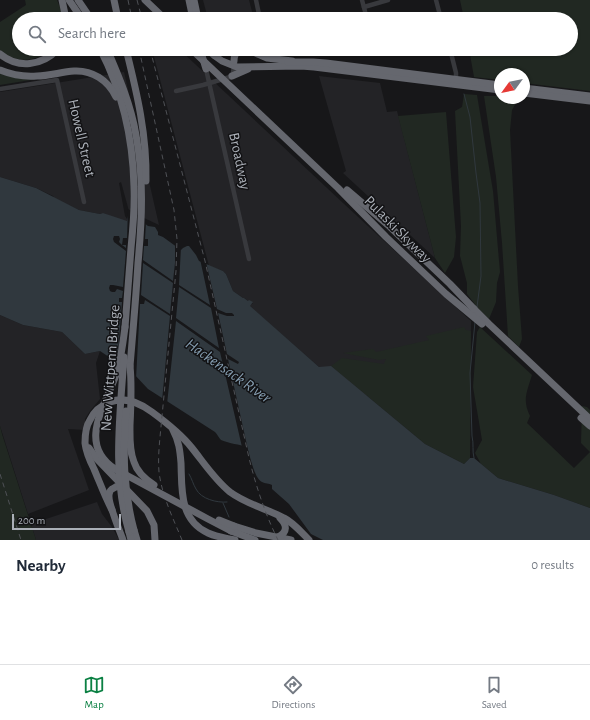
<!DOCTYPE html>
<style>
body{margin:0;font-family:"Alegreya Sans",sans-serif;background:#f6f6f7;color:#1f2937}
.compass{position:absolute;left:494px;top:68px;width:36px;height:36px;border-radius:50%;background:#fff;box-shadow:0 1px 3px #0004;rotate:237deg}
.scale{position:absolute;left:12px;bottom:10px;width:109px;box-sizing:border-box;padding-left:4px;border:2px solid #aaafb7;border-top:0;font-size:11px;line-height:14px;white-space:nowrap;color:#aaafb7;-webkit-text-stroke:3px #121214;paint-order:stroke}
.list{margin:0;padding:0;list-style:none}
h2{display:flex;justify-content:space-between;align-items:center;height:52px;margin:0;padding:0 16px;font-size:17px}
h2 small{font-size:13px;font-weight:400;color:#747a83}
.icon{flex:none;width:22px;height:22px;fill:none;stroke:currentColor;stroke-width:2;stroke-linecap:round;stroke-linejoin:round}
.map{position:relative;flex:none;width:590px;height:540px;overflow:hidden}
.search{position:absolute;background:#fff;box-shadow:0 1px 3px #0004;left:12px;right:12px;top:12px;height:44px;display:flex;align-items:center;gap:10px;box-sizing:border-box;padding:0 14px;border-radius:22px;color:#747a83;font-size:15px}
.sheet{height:124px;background:#fff}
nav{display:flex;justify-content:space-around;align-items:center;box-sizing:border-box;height:56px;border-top:1px solid #e0e1e3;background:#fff;font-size:11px;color:#747a83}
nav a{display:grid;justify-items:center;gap:2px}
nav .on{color:#0b8043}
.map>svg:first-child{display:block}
.built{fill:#232326}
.green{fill:#212822}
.water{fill:#30383e}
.pier{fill:#171719;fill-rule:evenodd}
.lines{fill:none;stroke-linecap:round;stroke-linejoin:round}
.stream{stroke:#30383e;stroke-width:1}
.minor{stroke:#38393d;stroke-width:4.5}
.highway{stroke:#65676e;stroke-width:7}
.rail{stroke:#4f5156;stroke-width:1;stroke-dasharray:5 4;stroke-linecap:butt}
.highway-bridge{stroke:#65676e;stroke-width:7}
.labels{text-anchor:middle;stroke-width:3;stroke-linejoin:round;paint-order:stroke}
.street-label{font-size:15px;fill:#aaafb7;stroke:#121214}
.water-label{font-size:16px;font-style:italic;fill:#849caf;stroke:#121214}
</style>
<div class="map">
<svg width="590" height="540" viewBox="0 0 590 540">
<rect width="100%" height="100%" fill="#171719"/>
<g class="built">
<polygon points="203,0 249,0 254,19 208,19"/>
<polygon points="152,49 179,49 343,203 471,321 470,458 319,367 249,306 253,303 248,301 244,298 243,298 233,291 226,274 223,271 209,266"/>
<polygon points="124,72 159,225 129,211 121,182 119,183 125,216 127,219 127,221 126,223 103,213 100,214 79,210 54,198 53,196 36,188 0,177 0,92"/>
<polygon points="319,76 380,83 387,112 397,111 435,258 343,173 346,171"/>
<polygon points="0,315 23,325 62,332 85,354 100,351 96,363 100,399 90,411 85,419 86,430 68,429 89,490 28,514 0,426"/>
<polygon points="97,502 102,514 112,527 118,538 120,538 121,540 36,540 31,524"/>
</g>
<g class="green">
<path d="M25,0H57L62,13L63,19H19V49H52C37,62 15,64 0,50V22L26,5Z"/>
<polygon points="460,0 590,0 590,91 524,83 524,74 500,74 500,80 474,77 469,49 571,49 571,19 464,19"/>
<polygon points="0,74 37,79 0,85"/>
<polygon points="464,94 477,95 493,191 500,272 497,283 496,302 489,319 477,307 467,294 467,283 460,256 461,226 455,111 462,107"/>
<polygon points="484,96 500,96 500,98 519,98 512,110 510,130 518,286 522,339 519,347 508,336 502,243 496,177"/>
<polygon points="446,112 456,237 454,257 445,273 435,258 398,116"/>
<polygon points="464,327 466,330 471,331 470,458 464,464 425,444 331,366 342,358 384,364 386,359 379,360 343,353 373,349 376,352 429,340 426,336"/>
<path d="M480,327L532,375C527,392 522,400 530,416L527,423L574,468L590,452L581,443L582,406L587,407L590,410V508L554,495L498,478L481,464L475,453L482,440L473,387L477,332Z"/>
<polygon points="0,426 2,434 36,540 0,540"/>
</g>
<path class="water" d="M0,177L36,188L79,210L100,214L103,213L127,221L129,211L148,226L155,227L158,232V235L163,237L181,250L183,248L187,246H189L196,255L199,261L223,271L226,274L233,291L243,298H244L248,301L249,300L253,302L250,306L319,367L331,366L425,444L464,464L470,458H474L498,478L554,495L590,508V540H323L311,534L289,504L272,489V485C269,483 265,484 262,482C254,478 250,455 247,447C239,444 230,444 221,440C219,438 217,434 215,432L148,389L133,373L100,351L85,354L62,332L23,325L0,315Z"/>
<path class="pier" d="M128,209L130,210L146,222L145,239H148V246H144L143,260L173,281L175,263V243L181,247L179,285L210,305L200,259L206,262L217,309L226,313H232L234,315V316H227L218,313L227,354L239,362L238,364L228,359L250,459L256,479L253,474L246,448L242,447L220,352L176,321L167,404L162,401L170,316L145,300L144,304H140L136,379L132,374L116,364L118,353L122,302H119V298H122L123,291L117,289L115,292H112L110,291L109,288L110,285H113L123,287L126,251L114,242L113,239L114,236H119L120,239L119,242L122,245L126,248V245H122L123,238H127ZM143,263L173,283L170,314L141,295ZM179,287L211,308L219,348L176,318Z"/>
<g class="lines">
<g class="stream">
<polyline points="464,94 470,117 476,173 480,203 481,276 477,307"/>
<path d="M474,458C472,451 474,444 472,436L470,373L475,322"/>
<path d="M189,474C192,479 193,484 196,489C201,499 217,503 227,502"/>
<polyline points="223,503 229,517"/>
</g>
<g class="minor">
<polyline points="256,0 260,19"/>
<polyline points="362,0 367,19"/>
<polyline points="436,0 441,19"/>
<polyline points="364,7 388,0"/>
<polyline points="450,49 456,73 456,81"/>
<polyline points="206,69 249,259"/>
<polyline points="0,89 57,80 84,202"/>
<polyline points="176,91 203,85 230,77 233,73 234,65"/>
</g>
<g class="highway">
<polyline points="62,0 66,19"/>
<polyline points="69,0 82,19"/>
<polyline points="78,0 91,19"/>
<polyline points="114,0 118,19"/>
<polyline points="145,0 165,19"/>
<polyline points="189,0 193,19"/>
<polyline points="194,0 198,19"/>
<path d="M100,49C122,91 133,140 134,187C135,207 133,228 131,248C129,274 127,301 125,327"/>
<path d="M107,49C119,77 131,105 136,135C144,178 142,220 138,263C136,297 133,331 130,366"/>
<path d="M126,49C137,93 147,135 146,181"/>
<polyline points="200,49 206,69"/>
<polyline points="207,49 215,56 222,61 237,67 301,66 314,67 500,90"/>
<polyline points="246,49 267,58 292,61"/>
<path d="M0,54C18,69 42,66 58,49"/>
<path d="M234,61C234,55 236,51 241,49"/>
<polyline points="288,62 313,62 326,63 500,85"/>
<path d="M0,70C12,75 24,77 37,76C49,76 61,72 74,71C92,70 108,80 116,97"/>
<polyline points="232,76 248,69"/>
<polyline points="524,88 590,96"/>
<polyline points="524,93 590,101"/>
<polyline points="474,309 489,324 590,419"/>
<polyline points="581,418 590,426"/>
<path d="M173,430C179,441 180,451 181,463C182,489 179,520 208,533C216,537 226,538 235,540"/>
<polyline points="89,448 96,458 147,511 154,525 155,540"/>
<path d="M112,510C105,497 100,483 94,469C90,461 86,452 85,443C85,435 86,426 90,420C94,411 102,405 110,402C126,396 140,403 152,412C167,423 181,434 192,448C204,463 215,480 230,492C246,504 267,509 284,518C294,523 302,533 309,540"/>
<polyline points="234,526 256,533 291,540"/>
<polyline points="134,530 137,540"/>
<polyline points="231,531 255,540"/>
<polyline points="129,532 131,540"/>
<path d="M278,537C288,532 287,525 280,518"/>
<path d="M123,540C120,531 108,504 109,495C109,492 111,489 114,488C118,485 122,487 125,490"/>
</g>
<g class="rail">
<polyline points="128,0 132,19"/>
<polyline points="137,0 142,19"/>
<path d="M139,49L174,210L177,239L176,271L160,437C159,448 158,460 159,472C162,496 173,518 182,540"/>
<path d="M150,49L205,261L249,458C256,486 265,514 278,540"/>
<polyline points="0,474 21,540"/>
</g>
<g class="highway-bridge">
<polyline points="191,49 338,188 386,237 446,294 482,324"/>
<polyline points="347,190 388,225 450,284 474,309"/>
<path d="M125,327C123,343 121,360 116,375C105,406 77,444 115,469L208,519L231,531"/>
<path d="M124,357C120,416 112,474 129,532"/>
<path d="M130,366C132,385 131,405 130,425C130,437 129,450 134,462C137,472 145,479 154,485"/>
<path d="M126,411C123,453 123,488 134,530"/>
<polyline points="219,520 234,526"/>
</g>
</g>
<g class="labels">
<g class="street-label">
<text transform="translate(82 138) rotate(77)" y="5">Howell Street</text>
<text transform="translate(240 161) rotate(78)" y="5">Broadway</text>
<text transform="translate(398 229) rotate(45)" y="5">Pulaski Skyway</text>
<text transform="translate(110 368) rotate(-86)" y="5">New Wittpenn Bridge</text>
</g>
<g class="water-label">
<text transform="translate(229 370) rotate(35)" y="6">Hackensack River</text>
</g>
</g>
</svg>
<svg class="compass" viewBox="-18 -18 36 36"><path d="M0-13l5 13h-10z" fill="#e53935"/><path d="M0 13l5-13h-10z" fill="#747a83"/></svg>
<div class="scale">200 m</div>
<div class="search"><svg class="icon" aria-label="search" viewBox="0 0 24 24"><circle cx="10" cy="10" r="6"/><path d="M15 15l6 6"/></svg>Search here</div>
</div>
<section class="sheet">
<h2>Nearby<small>0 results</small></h2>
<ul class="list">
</ul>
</section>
<nav>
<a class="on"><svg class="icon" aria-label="map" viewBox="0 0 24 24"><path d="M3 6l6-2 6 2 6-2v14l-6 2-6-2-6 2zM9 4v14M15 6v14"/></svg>Map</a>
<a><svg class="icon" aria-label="directions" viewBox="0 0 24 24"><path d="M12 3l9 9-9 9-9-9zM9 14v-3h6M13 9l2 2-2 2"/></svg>Directions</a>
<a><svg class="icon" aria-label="saved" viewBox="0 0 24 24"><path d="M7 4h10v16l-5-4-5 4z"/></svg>Saved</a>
</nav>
